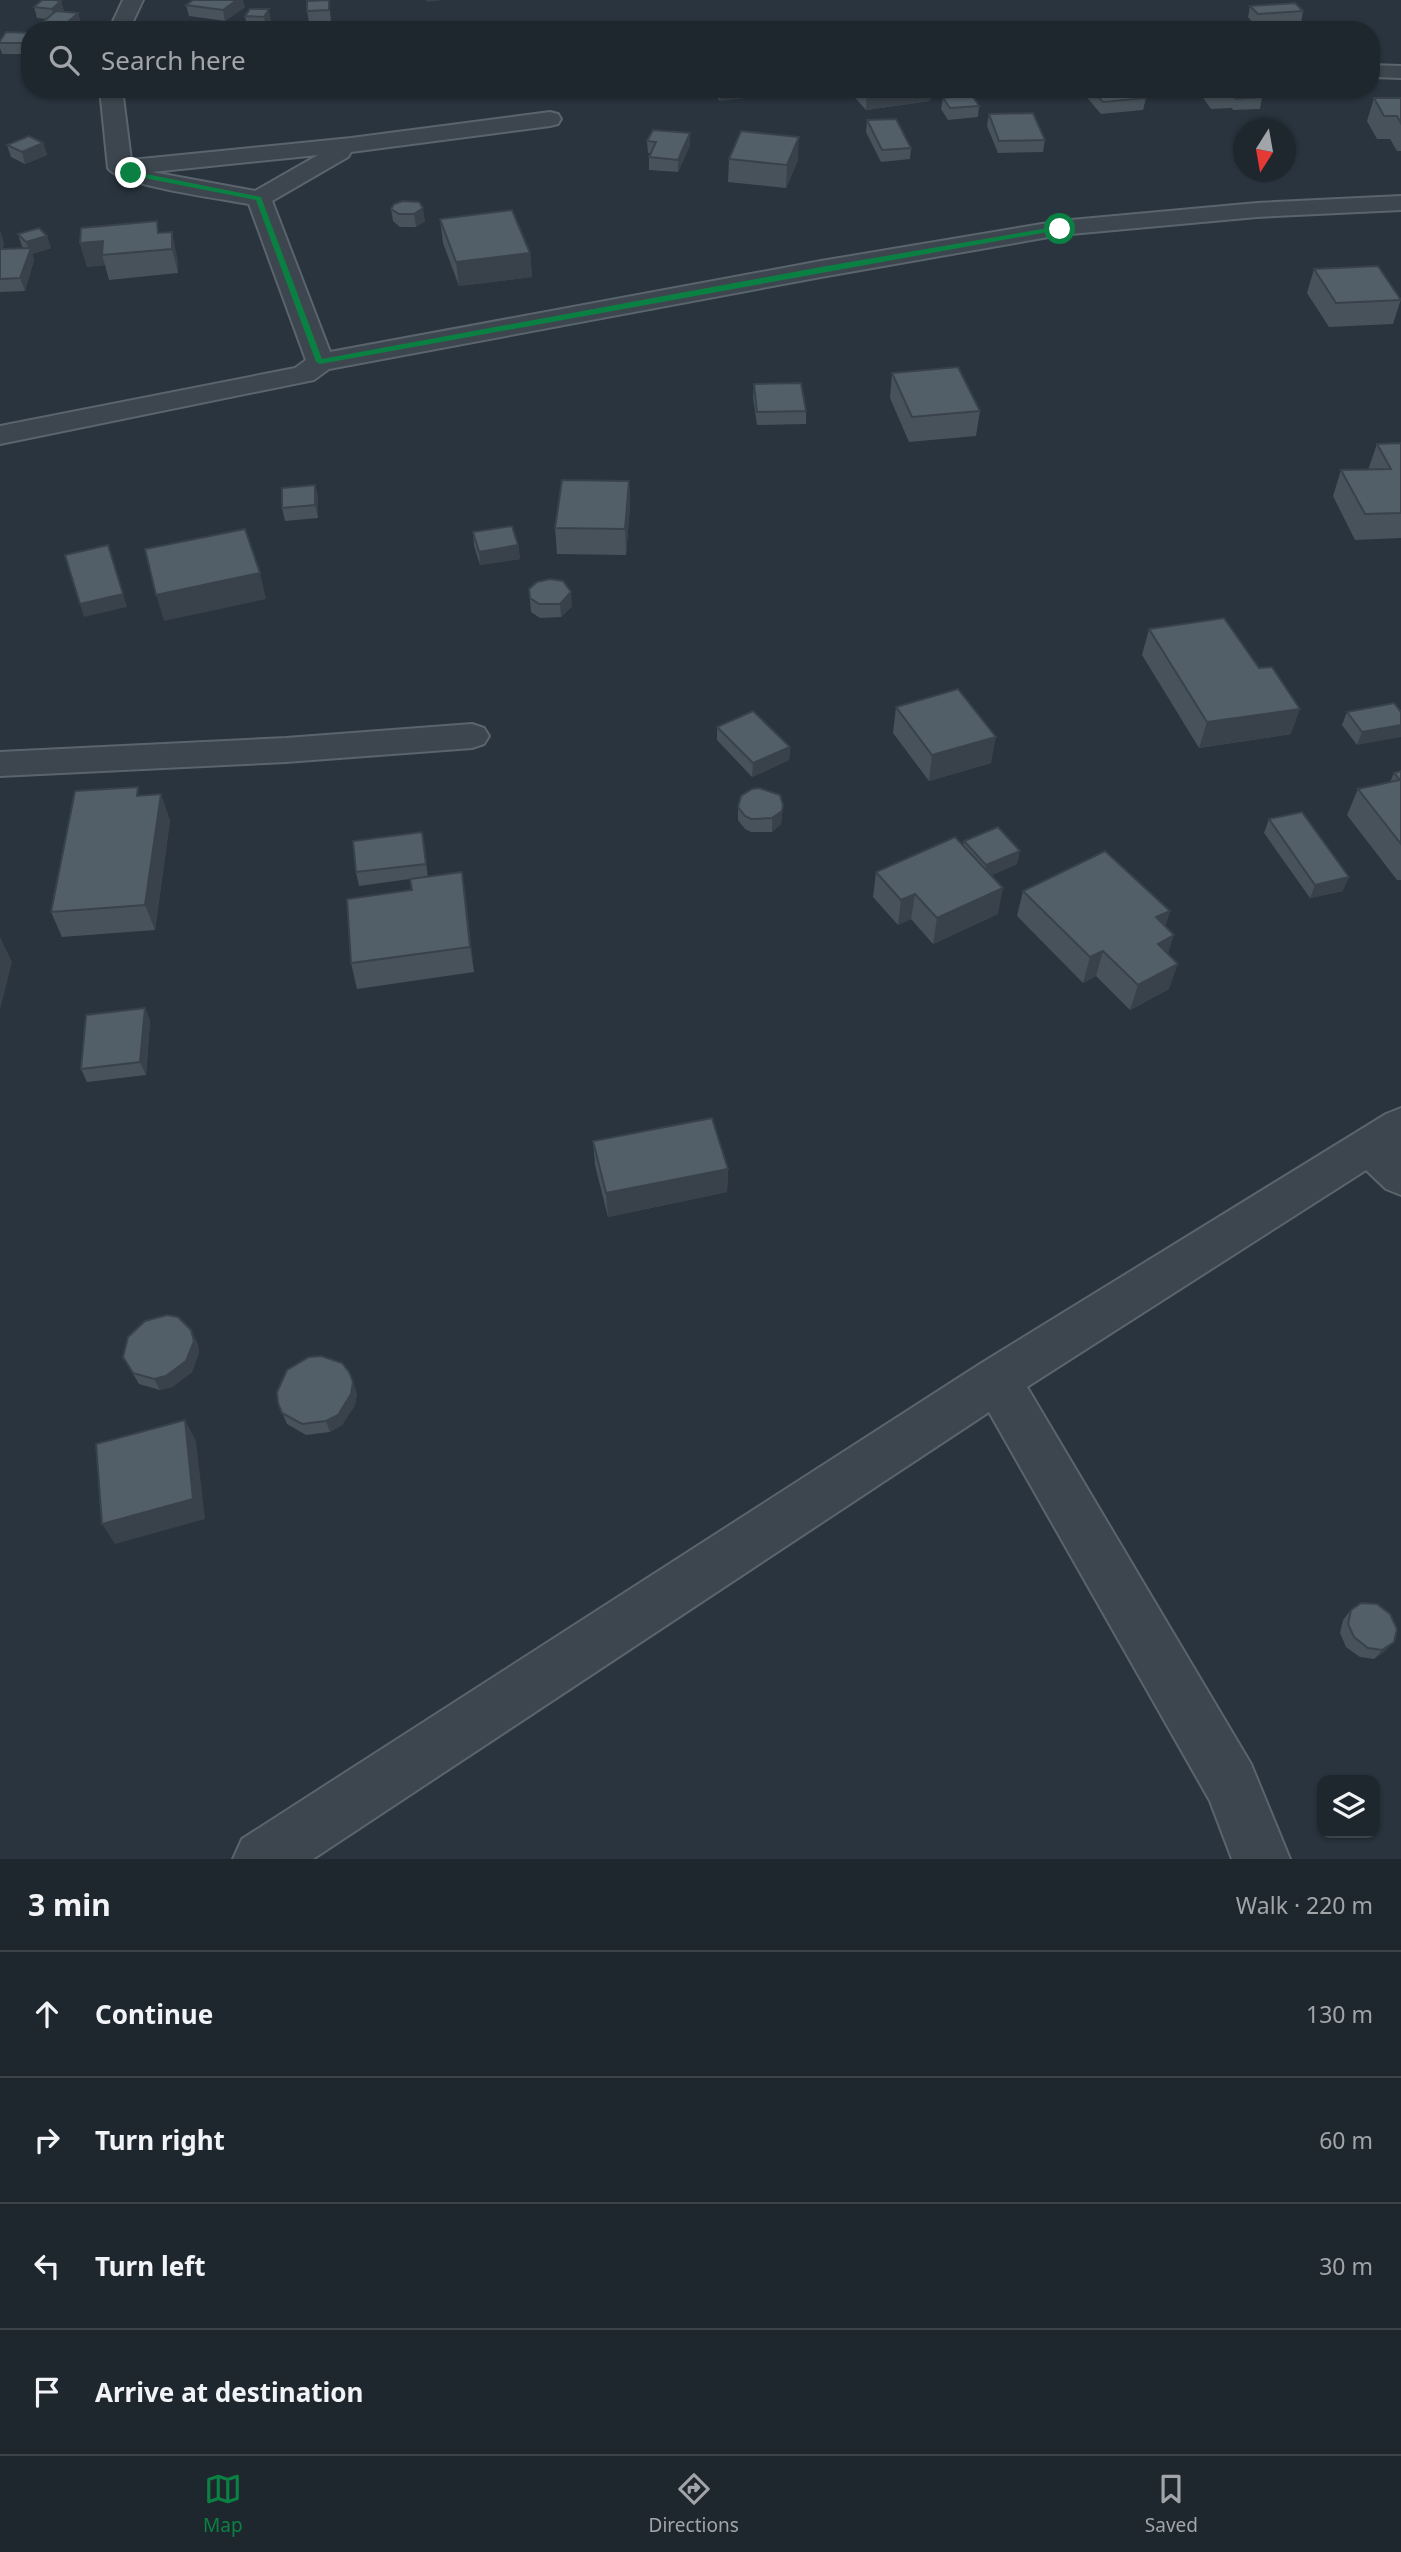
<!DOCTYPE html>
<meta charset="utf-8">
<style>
body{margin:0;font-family:"Noto Sans",sans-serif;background:#2c333a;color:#f1f3f6}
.controls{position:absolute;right:21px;bottom:21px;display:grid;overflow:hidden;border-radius:14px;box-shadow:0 2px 5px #0004}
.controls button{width:63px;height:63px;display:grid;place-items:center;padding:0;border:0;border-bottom:2px solid #3c444a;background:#1f272e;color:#f1f3f6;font:35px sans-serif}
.compass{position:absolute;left:1233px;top:119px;width:63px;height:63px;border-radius:50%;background:#1f272e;box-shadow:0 2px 5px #0004;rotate:191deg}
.stop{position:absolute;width:21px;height:21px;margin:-16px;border:5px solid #0b8043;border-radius:50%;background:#fff}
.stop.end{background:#0b8043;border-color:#fff;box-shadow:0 2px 7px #0008}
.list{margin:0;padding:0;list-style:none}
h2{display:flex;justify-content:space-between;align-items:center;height:91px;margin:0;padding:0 28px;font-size:30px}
h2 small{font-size:23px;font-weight:400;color:#a1a5aa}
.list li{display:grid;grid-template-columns:46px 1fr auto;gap:21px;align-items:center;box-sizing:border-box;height:126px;padding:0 28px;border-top:2px solid #3c444a}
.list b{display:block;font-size:26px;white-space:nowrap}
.list em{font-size:23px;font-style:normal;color:#a1a5aa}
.icon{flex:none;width:38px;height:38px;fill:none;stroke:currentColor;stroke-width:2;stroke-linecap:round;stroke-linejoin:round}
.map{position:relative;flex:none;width:1401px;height:1859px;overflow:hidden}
.search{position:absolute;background:#1f272e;box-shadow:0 2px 5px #0004;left:21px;right:21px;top:21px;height:77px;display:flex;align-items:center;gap:18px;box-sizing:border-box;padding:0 24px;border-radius:28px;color:#a1a5aa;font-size:26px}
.sheet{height:595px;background:#1f272e}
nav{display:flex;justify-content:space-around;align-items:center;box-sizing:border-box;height:98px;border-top:2px solid #3c444a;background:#1f272e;font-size:19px;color:#a1a5aa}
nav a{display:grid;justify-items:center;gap:4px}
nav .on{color:#0b8043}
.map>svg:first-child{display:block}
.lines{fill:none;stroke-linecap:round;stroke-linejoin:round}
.minor-casing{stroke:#5a646c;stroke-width:4}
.minor{fill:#3d464e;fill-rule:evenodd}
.wall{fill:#47525a}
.shaded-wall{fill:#39424a}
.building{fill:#525f69;stroke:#39424a;stroke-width:2}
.route{fill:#0b8043}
</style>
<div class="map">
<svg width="1401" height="1859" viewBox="0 0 1401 1859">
<rect width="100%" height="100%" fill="#29343e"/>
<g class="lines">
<g class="minor-casing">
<g id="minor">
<polygon points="123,0 143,0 129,30 109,30"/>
<polygon points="1371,65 1401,66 1401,78 1371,77"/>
<path d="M100,89H122L131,160L351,138L550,112L558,114L561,119L558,124L550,126L351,152L348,157L272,201L330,352L821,261L1060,221L1257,203L1401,196V210L1257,217L1060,235L821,277L329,369L314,380L304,382L0,444V426L295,368L306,360L249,204C223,199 121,186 108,168ZM318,155L255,191L152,172Z"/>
<polygon points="472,724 484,728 489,736 484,744 472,748 286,762 0,776 0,752 286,738"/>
<polygon points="1401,1108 1401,1195 1386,1189 1366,1170 1027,1387 1251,1764 1290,1859 1232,1859 1210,1801 989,1412 313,1859 233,1859 242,1839 980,1364 1386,1114"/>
</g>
</g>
<use href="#minor" class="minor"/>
</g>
<g class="wall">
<polygon points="329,0 331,21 309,22 307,11"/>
<polygon points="61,1 64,12 78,13 81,25 75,30 37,30 36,28 47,19 37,18 34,7"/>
<polygon points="186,5 245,7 225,21 189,16"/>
<polygon points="1250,6 1303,11 1301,23 1255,25 1248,17"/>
<polygon points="250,9 271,20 266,28 247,27 245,16"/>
<polygon points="30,33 26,54 2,54 0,48 0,41"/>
<polygon points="711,89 745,89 744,98 720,101"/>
<polygon points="849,89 931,89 930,101 866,110 849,91"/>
<polygon points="1085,89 1145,89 1146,91 1145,97 1146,98 1143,110 1101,114 1084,94"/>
<polygon points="1197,89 1256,89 1262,97 1260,109 1233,110 1232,108 1211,109"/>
<polygon points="943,98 979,106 978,117 948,120 941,109"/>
<polygon points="1374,98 1401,98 1401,151 1397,151 1390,139 1377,139 1367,121"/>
<polygon points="989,114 1045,140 1043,152 998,153 987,126"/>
<polygon points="867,120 911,148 910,159 881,162 866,132"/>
<polygon points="647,141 690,145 678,172 649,170 649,157 651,153 648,153"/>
<polygon points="43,143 47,155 25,164 11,157 7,145"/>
<polygon points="729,159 798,160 786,188 728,182"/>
<polygon points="419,202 425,221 416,227 400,227 393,221 391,209"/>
<polygon points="440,219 530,253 532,277 459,286 443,243"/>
<polygon points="0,231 4,244 2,249 24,248 22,246 18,234 51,248 32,254 34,260 25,291 0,292"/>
<polygon points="160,233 177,256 178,273 109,280 105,265 87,267 80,243"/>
<polygon points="1314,269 1401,299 1393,324 1329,327 1307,293"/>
<polygon points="892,373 980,411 976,436 909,442 890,398"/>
<polygon points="754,384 806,411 806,424 757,425 753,397"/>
<polygon points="1401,443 1401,538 1355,540 1333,496 1341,470 1368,470 1377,444"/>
<polygon points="629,481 630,506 626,555 557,554 555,528"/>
<polygon points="315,485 318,498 318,518 285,521 282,508"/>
<polygon points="473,532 518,545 520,559 480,565 474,546"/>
<polygon points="529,589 572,606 561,617 540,618 531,612"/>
<polygon points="1149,629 1291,734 1199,748 1142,655"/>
<polygon points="1394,703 1357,745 1342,725 1347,712"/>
<polygon points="896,707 991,763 929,781 893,733"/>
<polygon points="717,727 790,747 789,760 752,777 717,740"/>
<polygon points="1401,771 1401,880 1397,880 1347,815 1358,789 1390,782 1394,773"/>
<polygon points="141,795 170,820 155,930 62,937 51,912"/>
<polygon points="783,805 781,824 772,832 751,832 745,829 738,820 738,807"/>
<polygon points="1269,819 1343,891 1310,898 1264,833"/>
<polygon points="422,832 428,877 462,872 474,972 357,989 351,963 412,890 410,879 359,886 356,872"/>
<polygon points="964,841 1017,864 991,875 998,914 933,944 911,919 898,925 873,897 876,872 963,846"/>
<polygon points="1023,891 1170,911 1165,926 1168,954 1169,989 1130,1010 1096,976 1083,983 1017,916"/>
<polygon points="145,1008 150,1021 146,1075 87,1082 81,1069"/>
<polygon points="593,1141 728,1169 727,1192 608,1217 595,1165"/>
<polygon points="197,1342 199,1352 192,1372 172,1387 160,1390 139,1384 123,1357"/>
<polygon points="357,1393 355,1405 342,1425 330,1432 306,1435 287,1424 278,1403"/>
<polygon points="1351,1610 1385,1651 1374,1659 1360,1657 1346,1647 1340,1633 1343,1620"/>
</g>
<g class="shaded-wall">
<polygon points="237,0 243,0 245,7 225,21 223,10"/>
<polygon points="426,0 444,0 426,2"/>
<polygon points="61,1 64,12 55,20 52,9"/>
<polygon points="269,9 271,20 266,28 264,17"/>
<polygon points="78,13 81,25 75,30 59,30"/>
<polygon points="30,33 30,49 26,54 23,43"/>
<polygon points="720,89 745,89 744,98 720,101"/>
<polygon points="867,89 931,89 930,101 866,110"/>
<polygon points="1139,91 1146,91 1144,98"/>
<polygon points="690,133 690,145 678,172 678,160"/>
<polygon points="799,137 798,160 786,188 787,165"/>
<polygon points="43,143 47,155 25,164 22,152"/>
<polygon points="423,208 425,221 416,227 414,214"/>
<polygon points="0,231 4,244 0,253"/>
<polygon points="172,232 177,256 178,273 172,249"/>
<polygon points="47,236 51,248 32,254 34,260 25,291 20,278 29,251 26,242"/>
<polygon points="103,241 102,255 105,265 87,267 80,243"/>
<polygon points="530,253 532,277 459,286 456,262"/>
<polygon points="629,481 630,506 626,555 625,529"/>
<polygon points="315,485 318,498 318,518 315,505"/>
<polygon points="518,545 520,559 480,565 479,552"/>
<polygon points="112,559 127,607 84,617 80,604"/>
<polygon points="260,573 266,599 164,621 156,595"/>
<polygon points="571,592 572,606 561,617 560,604"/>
<polygon points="1300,709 1291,734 1199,748 1207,722"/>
<polygon points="1401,725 1401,737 1357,745 1362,732"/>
<polygon points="996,737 991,763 929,781 932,755"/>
<polygon points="790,747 789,760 752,777 753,763"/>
<polygon points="161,794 170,820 155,930 145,905"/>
<polygon points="783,805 781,824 772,832 772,818"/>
<polygon points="422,832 425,846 428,877 426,864"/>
<polygon points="1020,851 1017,864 984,879 986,865"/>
<polygon points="462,872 466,898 474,972 470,947"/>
<polygon points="1349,877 1343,891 1310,898 1315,885"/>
<polygon points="1003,888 998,914 933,944 937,918"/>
<polygon points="915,894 911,919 898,925 901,900"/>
<polygon points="1170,911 1162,936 1156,917"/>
<polygon points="1174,935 1166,960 1158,944"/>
<polygon points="0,937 12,962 0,1010"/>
<polygon points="1103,951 1096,976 1083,983 1090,957"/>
<polygon points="1178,964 1169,989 1130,1010 1138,985"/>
<polygon points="145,1008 150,1021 146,1075 140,1062"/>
<polygon points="728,1169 727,1192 608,1217 606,1193"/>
<polygon points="191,1330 197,1342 199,1352 192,1372 172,1387 160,1390 154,1379"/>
<polygon points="349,1372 357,1393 355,1405 342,1425 330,1432 326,1421"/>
<polygon points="185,1420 196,1441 205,1519 115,1544 102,1524"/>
<polygon points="1394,1642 1385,1651 1374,1659 1382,1650"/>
</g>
<g class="building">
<polygon points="42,0 54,0 61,1 52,9 34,7"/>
<polygon points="193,0 237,0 223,10 186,5"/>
<polygon points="329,0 329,10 307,11 307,1"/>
<polygon points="1295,3 1303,11 1258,14 1250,6"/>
<polygon points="250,9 269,9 264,17 245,16"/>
<polygon points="56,11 78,13 59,30 36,28"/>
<polygon points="6,32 30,33 23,43 0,43 0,41"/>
<polygon points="1091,89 1145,89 1146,91 1139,91 1146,98 1103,102"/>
<polygon points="1208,89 1256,89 1262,97 1236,99 1234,96 1214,97"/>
<polygon points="972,95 979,106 950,108 943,98"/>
<polygon points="1374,98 1401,98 1401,123 1397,116 1384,116"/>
<polygon points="1033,113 1045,140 999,141 989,114"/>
<polygon points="896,119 911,148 882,150 867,120"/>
<polygon points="653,130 690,133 678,160 649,157 656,142 647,141"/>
<polygon points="741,131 799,137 787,165 729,159"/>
<polygon points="29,136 43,143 22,152 7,145"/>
<polygon points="403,201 419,202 423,208 414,214 399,214 391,209 394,204"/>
<polygon points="512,210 530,253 456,262 440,219"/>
<polygon points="157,221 158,233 172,232 172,249 102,255 103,241 80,243 81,228"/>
<polygon points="39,228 47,236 26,242 18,234"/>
<polygon points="31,248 20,278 0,279 0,249"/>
<polygon points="1378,266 1401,300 1336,303 1314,269"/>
<polygon points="958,367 980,411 912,417 892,373"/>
<polygon points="801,383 806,411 757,412 754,384"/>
<polygon points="1401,443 1401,513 1365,514 1341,470 1391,469 1377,444"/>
<polygon points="562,480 629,481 625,529 555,528"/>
<polygon points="315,485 315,505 282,508 282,488"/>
<polygon points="512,526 518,545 479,552 473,532"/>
<polygon points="245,529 260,573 156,595 145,549"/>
<polygon points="108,545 123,594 80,604 65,555"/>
<polygon points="550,579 563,581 571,592 560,604 539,604 530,598 529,589 537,582"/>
<polygon points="1224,618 1259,668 1272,667 1300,709 1207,722 1149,629"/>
<polygon points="958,689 996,737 932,755 896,707"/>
<polygon points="1394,703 1401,712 1401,725 1362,732 1347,712"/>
<polygon points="753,711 790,747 753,763 717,727"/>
<polygon points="1401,771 1401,844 1358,789 1400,780 1394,773"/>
<polygon points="138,787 137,796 161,794 145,905 51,912 75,791"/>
<polygon points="759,788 780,795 783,805 782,811 772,818 751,819 745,816 738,807 741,796 752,789"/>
<polygon points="1302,812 1349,877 1315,885 1269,819"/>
<polygon points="998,827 1020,851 986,865 964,841"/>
<polygon points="422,832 426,864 356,872 353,841"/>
<polygon points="955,837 1003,888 937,918 915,894 901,900 876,872"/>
<polygon points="1105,851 1170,911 1156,917 1174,935 1158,944 1178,964 1138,985 1103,951 1090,957 1023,891"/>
<polygon points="462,872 470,947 351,963 347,899 412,890 410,879"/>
<polygon points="145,1008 140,1062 81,1069 86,1015"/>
<polygon points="712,1118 728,1169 606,1193 593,1141"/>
<polygon points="167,1315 178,1317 191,1330 194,1341 186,1361 166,1376 154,1379 133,1373 123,1357 128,1337 145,1321"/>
<polygon points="321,1356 342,1363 349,1372 353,1382 351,1394 338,1415 326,1421 302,1424 282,1413 278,1403 277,1392 287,1370 309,1357"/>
<polygon points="185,1420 193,1499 102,1524 96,1444"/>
<polygon points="1361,1603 1377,1604 1390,1614 1397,1629 1394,1642 1382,1650 1368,1648 1354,1637 1348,1624 1351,1610"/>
</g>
<polygon class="route" points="131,171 261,197 322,359 821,267 1060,226 1064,229 320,364 316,362 256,200 129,175"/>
</svg>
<div class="controls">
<button><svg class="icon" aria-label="layers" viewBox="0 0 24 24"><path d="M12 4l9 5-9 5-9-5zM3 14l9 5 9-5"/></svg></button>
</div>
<svg class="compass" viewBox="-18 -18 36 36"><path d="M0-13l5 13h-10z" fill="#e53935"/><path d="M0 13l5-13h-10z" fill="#a1a5aa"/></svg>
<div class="stop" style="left:1060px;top:229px"></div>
<div class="stop end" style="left:131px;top:173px"></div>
<div class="search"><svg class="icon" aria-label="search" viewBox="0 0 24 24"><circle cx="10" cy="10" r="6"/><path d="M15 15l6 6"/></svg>Search here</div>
</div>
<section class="sheet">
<h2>3 min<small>Walk · 220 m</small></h2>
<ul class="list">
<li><svg class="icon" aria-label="ahead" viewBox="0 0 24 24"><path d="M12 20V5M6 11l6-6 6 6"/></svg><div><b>Continue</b></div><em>130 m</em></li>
<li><svg class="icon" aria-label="right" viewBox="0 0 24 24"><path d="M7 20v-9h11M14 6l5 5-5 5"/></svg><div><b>Turn right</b></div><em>60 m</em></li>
<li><svg class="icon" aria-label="left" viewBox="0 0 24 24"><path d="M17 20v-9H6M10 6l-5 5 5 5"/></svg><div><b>Turn left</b></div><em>30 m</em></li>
<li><svg class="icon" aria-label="arrive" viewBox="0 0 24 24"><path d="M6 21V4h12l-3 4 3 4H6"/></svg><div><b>Arrive at destination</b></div></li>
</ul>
</section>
<nav>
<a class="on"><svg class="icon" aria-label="map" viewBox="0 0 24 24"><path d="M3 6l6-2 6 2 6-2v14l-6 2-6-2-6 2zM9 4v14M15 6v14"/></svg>Map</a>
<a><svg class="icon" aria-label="directions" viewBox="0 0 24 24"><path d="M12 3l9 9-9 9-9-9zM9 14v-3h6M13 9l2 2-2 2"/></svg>Directions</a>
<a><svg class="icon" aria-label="saved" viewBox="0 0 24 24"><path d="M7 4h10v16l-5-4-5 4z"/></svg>Saved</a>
</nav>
